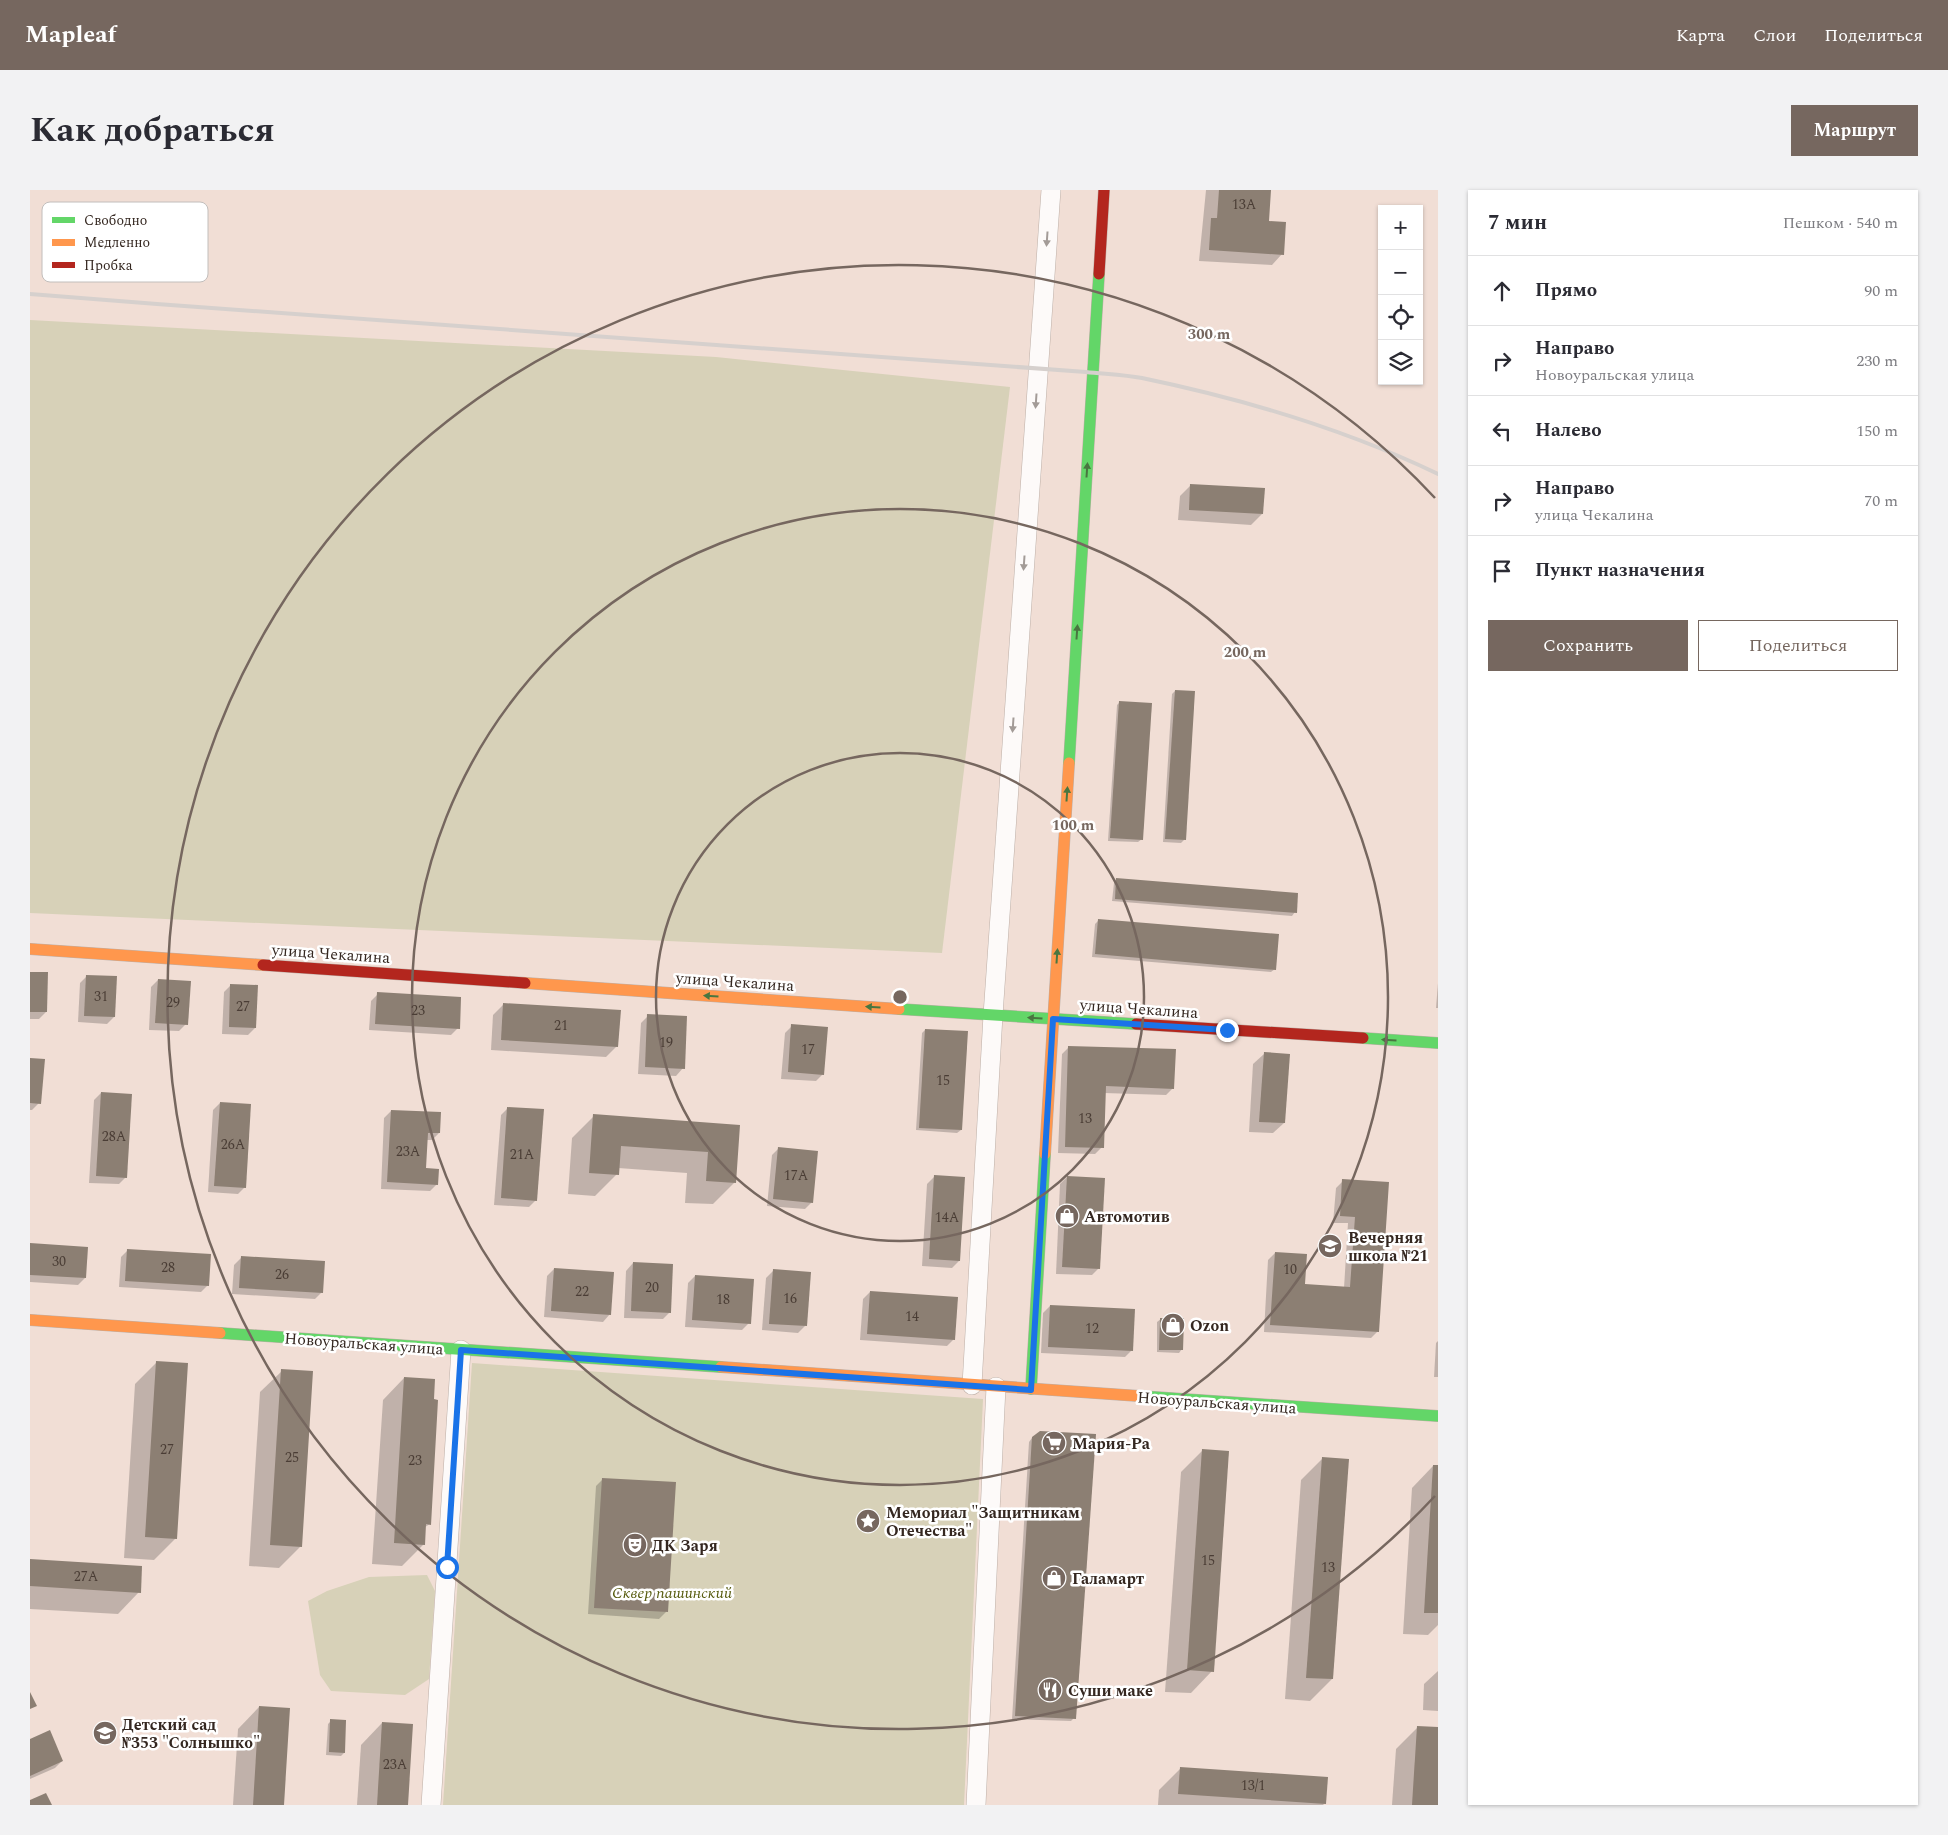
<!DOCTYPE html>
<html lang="ru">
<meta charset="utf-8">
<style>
body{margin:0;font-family:Spectral,serif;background:#f2f2f3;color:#2b2b33}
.controls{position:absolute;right:15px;top:15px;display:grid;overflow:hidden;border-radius:0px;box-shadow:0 1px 4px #0004}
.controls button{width:45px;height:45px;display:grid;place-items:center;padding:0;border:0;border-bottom:1px solid #e1e1e2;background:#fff;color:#2b2b33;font:25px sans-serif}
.stop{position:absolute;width:15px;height:15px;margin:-11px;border:4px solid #1a73e8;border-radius:50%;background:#fff}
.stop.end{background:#1a73e8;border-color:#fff;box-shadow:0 1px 5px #0008}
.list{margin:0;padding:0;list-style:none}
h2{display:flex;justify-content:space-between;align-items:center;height:65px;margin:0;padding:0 20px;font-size:21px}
h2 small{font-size:16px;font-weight:400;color:#7c7c81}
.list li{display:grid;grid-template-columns:32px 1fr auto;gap:15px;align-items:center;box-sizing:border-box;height:70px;padding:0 20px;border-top:1px solid #e1e1e2}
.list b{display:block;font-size:19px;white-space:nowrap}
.list p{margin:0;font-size:16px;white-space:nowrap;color:#7c7c81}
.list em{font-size:16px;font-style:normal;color:#7c7c81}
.actions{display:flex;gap:10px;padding:15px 20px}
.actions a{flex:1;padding:11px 0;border:1px solid #76675f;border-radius:0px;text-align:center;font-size:18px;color:#76675f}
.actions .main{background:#76675f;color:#fff}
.icon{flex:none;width:28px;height:28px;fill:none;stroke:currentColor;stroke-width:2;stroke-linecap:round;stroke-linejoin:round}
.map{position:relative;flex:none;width:1408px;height:1615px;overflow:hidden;border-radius:0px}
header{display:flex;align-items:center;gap:30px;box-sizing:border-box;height:70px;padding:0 25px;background:#76675f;color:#fff}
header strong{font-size:24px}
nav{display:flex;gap:28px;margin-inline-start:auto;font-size:18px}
.intro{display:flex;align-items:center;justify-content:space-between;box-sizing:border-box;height:120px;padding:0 30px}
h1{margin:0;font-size:35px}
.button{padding:12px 22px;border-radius:0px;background:#76675f;color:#fff;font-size:18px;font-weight:700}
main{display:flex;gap:30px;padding:0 30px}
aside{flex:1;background:#fff;border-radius:0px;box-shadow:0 1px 4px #0004}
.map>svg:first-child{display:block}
.green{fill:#d7d1b8}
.shadow{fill:#0003}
.building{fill:#8c7f73}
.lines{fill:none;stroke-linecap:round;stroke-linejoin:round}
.street-casing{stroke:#bdafa7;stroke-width:20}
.fast-casing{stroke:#bdafa7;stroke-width:12}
.slow-casing{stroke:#bdafa7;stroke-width:12}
.jam-casing{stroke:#bdafa7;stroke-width:12}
.street{stroke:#fdfaf9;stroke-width:19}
.fast{stroke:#63d668;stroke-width:11}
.slow{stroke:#ff974d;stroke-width:11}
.jam{stroke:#b3261e;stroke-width:11}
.rail{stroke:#d6d0cd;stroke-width:4}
.oneway{fill:#a39b97}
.oneway2{fill:#497640}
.route{stroke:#1a73e8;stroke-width:6}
.ring{fill:none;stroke:#76675f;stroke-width:2.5}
.labels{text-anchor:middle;stroke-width:5;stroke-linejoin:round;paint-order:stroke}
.number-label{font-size:14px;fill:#4a3d35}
.street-label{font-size:16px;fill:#342720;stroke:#fff}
.poi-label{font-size:16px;font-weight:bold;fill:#342720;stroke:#fff;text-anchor:start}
.park-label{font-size:16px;font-style:italic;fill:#585c0f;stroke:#fff}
.key{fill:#fff;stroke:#c2bebc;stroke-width:1}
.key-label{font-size:14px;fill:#342720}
.centre{fill:#76675f;stroke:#fff;stroke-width:2.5}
.ring-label{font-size:15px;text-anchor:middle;font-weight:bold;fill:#76675f;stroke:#fff;stroke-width:5;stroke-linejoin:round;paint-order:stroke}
</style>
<header>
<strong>Mapleaf</strong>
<nav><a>Карта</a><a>Слои</a><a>Поделиться</a></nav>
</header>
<div class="intro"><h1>Как добраться</h1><a class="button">Маршрут</a></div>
<main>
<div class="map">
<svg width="1408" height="1615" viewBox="0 0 1408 1615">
<rect width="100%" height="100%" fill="#f1ded5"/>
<g class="green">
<polygon points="0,130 686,167 980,197 912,763 0,723"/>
<polygon points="442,1173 953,1209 934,1615 413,1615"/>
<polygon points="397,1385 405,1401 399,1489 375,1505 301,1501 290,1485 278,1411 297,1401 339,1387"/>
</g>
<g class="shadow">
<polygon points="1176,0 1240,0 1238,32 1252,64 1242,75 1169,71"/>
<polygon points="1161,295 1232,324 1221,335 1148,330 1150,306"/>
<polygon points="1145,501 1154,650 1151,653 1133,652 1142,504"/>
<polygon points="1090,512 1112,649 1108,652 1078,651 1087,515"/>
<polygon points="1087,689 1265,722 1262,726 1082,711 1084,693"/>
<polygon points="1068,731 1245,779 1241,782 1062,767 1065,734"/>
<polygon points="0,783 16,822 9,829 0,829"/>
<polygon points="57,786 84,827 77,834 48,832 50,793"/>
<polygon points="128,790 156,834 149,841 119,840 121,797"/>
<polygon points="1408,793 1408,818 1406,818"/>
<polygon points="201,795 225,838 218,845 192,844 194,802"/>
<polygon points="348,804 428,838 421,845 339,840 341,811"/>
<polygon points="474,814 587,856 576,867 461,860 463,825"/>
<polygon points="618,826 653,878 646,886 608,884 611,833"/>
<polygon points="762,836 793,884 786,891 751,889 755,843"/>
<polygon points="895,840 931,940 927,943 886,940 892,843"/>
<polygon points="1039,857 1143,898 1136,905 1074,903 1072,957 1065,964 1028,963 1032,864"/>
<polygon points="1234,864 1254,933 1243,943 1219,942 1223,874"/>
<polygon points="0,869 9,913 2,920 0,920"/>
<polygon points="71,903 96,987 89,994 59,993 64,910"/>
<polygon points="190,913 215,997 208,1004 178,1002 183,920"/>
<polygon points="478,918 506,1010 499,1017 464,1015 471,925"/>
<polygon points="361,921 409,943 402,950 396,950 395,979 407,994 400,1001 351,999 354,928"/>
<polygon points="564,926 708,936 704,993 683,1014 655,1013 657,983 588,978 587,984 565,1006 538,1004 542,948"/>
<polygon points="749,958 782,1012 775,1019 737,1016 742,965"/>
<polygon points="904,987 929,1071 922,1078 892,1076 897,994"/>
<polygon points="1037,987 1069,1078 1062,1085 1026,1084 1030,994"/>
<polygon points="1313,991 1358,993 1348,1141 1341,1148 1234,1142 1238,1070 1245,1063 1274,1095 1314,1098 1318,1033 1303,1033 1306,998"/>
<polygon points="0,1055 55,1088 48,1095 0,1092"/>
<polygon points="98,1060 178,1095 171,1102 89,1097 91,1067"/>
<polygon points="211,1068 292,1102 285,1109 202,1104 204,1075"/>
<polygon points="603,1073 640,1122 633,1129 594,1128 596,1081"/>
<polygon points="524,1079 580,1124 573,1132 514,1127 517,1086"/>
<polygon points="743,1081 775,1136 768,1143 732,1140 736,1088"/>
<polygon points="665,1086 719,1133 712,1140 655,1137 658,1093"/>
<polygon points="840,1102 924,1149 917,1156 830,1150 833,1109"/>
<polygon points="1020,1116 1102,1160 1095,1167 1011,1163 1013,1123"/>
<polygon points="1131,1129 1152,1159 1149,1163 1127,1162 1127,1132"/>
<polygon points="1408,1151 1408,1187 1404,1187 1406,1153"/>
<polygon points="127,1172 146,1348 124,1370 94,1368 105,1194"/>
<polygon points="252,1181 271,1356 249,1378 219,1376 230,1202"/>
<polygon points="374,1188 400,1334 395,1337 394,1354 372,1376 342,1374 353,1210"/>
<polygon points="1002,1248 1044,1528 1041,1531 982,1529 999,1252"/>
<polygon points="1173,1260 1182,1481 1161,1503 1135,1502 1151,1282"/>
<polygon points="1293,1268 1302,1489 1280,1511 1255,1509 1271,1290"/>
<polygon points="1403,1276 1408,1276 1408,1435 1398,1445 1373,1444 1382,1298"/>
<polygon points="573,1289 636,1422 629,1429 558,1424 566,1296"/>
<polygon points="0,1370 109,1402 88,1424 0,1419"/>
<polygon points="1408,1481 1408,1521 1393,1520 1394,1494"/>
<polygon points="229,1517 253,1615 203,1615 208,1539"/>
<polygon points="301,1531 314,1563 311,1566 296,1565 298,1534"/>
<polygon points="352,1533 377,1615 327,1615 331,1555"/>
<polygon points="1388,1537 1408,1538 1408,1615 1362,1615 1366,1559"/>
<polygon points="0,1550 32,1571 25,1578 0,1589"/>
<polygon points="1151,1578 1295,1613 1293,1615 1128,1615 1129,1600"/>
</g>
<g class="building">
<polygon points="1189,0 1241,0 1239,31 1256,32 1254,65 1179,60 1181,28 1187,28"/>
<polygon points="1160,294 1235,298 1233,324 1159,320"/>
<polygon points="1145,500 1165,501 1156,650 1135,649"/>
<polygon points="1089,511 1122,513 1113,650 1080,648"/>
<polygon points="1086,688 1268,703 1267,723 1085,709"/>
<polygon points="1068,729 1249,744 1246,780 1065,764"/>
<polygon points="0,782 18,782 17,822 0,822"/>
<polygon points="56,785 87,786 85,827 54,826"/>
<polygon points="128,789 161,791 158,835 125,833"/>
<polygon points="200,794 228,795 226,838 199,837"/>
<polygon points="347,802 431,807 430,839 345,834"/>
<polygon points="473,813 591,820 588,857 471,850"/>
<polygon points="617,824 657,826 655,879 615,877"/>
<polygon points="761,834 798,837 794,885 758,882"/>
<polygon points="895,839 938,841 932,940 889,938"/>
<polygon points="1038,856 1146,859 1144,899 1076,896 1074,958 1035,957"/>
<polygon points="1234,862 1260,864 1255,933 1229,932"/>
<polygon points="0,868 15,869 11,914 0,913"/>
<polygon points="71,902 102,904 97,988 66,986"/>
<polygon points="190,912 221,914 216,998 184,996"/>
<polygon points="477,917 514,919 507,1011 471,1008"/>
<polygon points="361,920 411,922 410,943 398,943 396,978 409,979 408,995 357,992"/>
<polygon points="563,924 710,935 706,993 676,991 678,962 591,956 589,985 559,983"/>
<polygon points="748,957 788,961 783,1013 743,1009"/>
<polygon points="904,985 935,987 930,1071 899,1069"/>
<polygon points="1037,986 1075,988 1070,1079 1032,1077"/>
<polygon points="1312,989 1359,992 1349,1142 1240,1135 1245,1062 1277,1064 1275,1094 1320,1097 1325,1027 1310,1026"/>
<polygon points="0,1053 58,1057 56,1088 0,1085"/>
<polygon points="97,1059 181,1064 179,1096 95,1091"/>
<polygon points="211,1066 295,1071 293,1103 209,1098"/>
<polygon points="603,1072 643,1074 641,1123 601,1121"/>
<polygon points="524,1078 584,1082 581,1125 521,1121"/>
<polygon points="743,1079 781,1082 777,1136 739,1134"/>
<polygon points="665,1085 724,1089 721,1134 662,1130"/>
<polygon points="840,1101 928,1107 925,1150 837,1144"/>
<polygon points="1020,1115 1105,1119 1103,1161 1018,1157"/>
<polygon points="1130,1128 1154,1128 1153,1160 1129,1160"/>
<polygon points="126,1171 158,1173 147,1349 115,1347"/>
<polygon points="251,1179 283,1181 272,1357 240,1355"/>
<polygon points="374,1187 405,1189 404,1209 408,1210 401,1335 396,1334 395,1355 364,1353"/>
<polygon points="1010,1241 1066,1244 1046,1529 985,1526 1002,1247"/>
<polygon points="1172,1259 1199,1261 1184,1482 1157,1480"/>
<polygon points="1292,1267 1319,1269 1303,1489 1276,1488"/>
<polygon points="1403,1275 1408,1275 1408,1423 1394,1423"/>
<polygon points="572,1288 646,1292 638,1422 564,1418"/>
<polygon points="0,1369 112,1376 111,1403 0,1396"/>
<polygon points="0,1502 7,1516 0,1519"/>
<polygon points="229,1516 260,1518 254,1615 223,1615"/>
<polygon points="300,1529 316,1530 315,1563 299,1562"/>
<polygon points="352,1532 383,1534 378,1615 347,1615"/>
<polygon points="1387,1536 1408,1537 1408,1615 1382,1615"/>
<polygon points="20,1540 33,1571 0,1586 0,1549"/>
<polygon points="1150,1577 1298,1587 1296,1614 1148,1604"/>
<polygon points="16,1603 22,1615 0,1615 0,1610"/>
</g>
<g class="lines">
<g class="street-casing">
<g id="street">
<polyline points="942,1195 963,825 1021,0"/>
<polyline points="401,1615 431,1160"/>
<polyline points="946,1615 966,1197"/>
</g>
</g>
<g class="fast-casing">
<g id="fast">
<polyline points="1039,573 1069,84"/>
<polyline points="869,819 1106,834"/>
<polyline points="1333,848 1408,853"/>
<polyline points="190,1143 691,1177"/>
<polyline points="1001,1199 1015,964"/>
<polyline points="1109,1206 1408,1226"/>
</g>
</g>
<g class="slow-casing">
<g id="slow">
<polyline points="0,759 233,775"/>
<polyline points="495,793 869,819"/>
<polyline points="1015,964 1039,573"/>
<polyline points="0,1130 190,1143"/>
<polyline points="691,1177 1109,1206"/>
</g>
</g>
<g class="jam-casing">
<g id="jam">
<polyline points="1069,84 1074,0"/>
<polyline points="233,775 495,793"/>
<polyline points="1106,834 1333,848"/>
</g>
</g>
<use href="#street" class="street"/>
<use href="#fast" class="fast"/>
<use href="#slow" class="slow"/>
<use href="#jam" class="jam"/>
<path class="rail" d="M0,104L127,114L1056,182C1074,184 1094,185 1112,188C1213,209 1315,239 1408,284"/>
</g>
<defs><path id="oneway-solid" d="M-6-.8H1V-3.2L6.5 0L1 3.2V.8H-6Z" transform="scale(1.25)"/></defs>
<g class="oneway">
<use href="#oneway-solid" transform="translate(1017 49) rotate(94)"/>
<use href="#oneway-solid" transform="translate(1006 211) rotate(94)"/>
<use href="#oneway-solid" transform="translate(994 373) rotate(94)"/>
<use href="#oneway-solid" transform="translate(983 535) rotate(94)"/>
</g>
<g class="oneway2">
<use href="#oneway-solid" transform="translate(1057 280) rotate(-86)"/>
<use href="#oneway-solid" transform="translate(1047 442) rotate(-86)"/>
<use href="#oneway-solid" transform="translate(1037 604) rotate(-86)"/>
<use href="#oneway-solid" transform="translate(1027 766) rotate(-86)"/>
<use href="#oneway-solid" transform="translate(681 806) rotate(-176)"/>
<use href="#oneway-solid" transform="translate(843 817) rotate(-176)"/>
<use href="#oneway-solid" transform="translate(1005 828) rotate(-176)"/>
<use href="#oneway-solid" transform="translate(1359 850) rotate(-176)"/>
</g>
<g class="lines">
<polyline class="route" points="417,1377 431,1160 1001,1200 1023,829 1197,840"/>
</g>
<g class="ring">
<circle cx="870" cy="807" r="244"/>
<circle cx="870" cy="807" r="488"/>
<path d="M1405 1306A732 732 0 1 1 1405 308"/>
</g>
<defs>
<g id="shop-disc" transform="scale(1.25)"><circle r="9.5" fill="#76675f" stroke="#fff"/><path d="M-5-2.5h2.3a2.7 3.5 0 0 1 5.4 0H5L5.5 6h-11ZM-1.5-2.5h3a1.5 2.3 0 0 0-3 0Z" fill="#fff"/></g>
<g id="school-disc" transform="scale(1.25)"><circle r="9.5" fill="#76675f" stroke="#fff"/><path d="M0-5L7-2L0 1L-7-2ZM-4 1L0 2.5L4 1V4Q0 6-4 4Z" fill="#fff"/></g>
<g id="supermarket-disc" transform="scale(1.25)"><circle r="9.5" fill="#76675f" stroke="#fff"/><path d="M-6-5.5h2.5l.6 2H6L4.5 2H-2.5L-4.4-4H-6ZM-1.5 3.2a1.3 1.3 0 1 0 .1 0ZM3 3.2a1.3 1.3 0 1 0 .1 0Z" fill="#fff"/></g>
<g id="sight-disc" transform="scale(1.25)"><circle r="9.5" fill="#76675f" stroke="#fff"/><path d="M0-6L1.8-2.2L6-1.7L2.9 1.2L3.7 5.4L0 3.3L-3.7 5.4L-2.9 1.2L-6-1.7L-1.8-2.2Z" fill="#fff"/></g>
<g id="theatre-disc" transform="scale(1.25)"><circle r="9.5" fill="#76675f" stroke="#fff"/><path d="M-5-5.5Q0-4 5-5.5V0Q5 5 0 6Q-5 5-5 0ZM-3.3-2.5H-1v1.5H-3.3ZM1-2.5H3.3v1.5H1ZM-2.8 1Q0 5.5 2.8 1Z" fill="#fff"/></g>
<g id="restaurant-disc" transform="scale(1.25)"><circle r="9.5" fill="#76675f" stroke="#fff"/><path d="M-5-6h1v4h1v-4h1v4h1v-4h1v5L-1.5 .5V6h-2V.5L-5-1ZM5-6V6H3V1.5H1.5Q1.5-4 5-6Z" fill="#fff"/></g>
</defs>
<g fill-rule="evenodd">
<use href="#shop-disc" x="1037" y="1026"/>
<use href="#school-disc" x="1300" y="1056"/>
<use href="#shop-disc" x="1143" y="1135"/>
<use href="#supermarket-disc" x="1024" y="1253"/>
<use href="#sight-disc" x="838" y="1331"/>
<use href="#theatre-disc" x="605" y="1355"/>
<use href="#shop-disc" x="1024" y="1388"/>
<use href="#restaurant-disc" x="1020" y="1500"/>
<use href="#school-disc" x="75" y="1543"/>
</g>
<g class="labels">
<g class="number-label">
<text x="1214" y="19">13А</text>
<text x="71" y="811">31</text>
<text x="143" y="817">29</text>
<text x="213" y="821">27</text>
<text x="388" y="825">23</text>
<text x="531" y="840">21</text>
<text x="636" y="857">19</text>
<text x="778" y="864">17</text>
<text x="913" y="895">15</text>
<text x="1055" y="933">13</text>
<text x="84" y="951">28А</text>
<text x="203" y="959">26А</text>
<text x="378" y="966">23А</text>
<text x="492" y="969">21А</text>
<text x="766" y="990">17А</text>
<text x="917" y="1032">14А</text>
<text x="29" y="1076">30</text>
<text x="138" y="1082">28</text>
<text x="1260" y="1084">10</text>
<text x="252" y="1089">26</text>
<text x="622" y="1102">20</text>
<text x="552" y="1106">22</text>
<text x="760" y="1113">16</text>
<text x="693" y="1114">18</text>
<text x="882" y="1131">14</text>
<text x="1062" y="1143">12</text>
<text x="137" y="1264">27</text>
<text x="262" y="1272">25</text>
<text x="385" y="1275">23</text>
<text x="1178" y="1375">15</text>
<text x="1298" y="1382">13</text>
<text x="56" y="1391">27А</text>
<text x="365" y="1579">23А</text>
<text x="1223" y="1600">13/1</text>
</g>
<g class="street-label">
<text transform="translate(301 763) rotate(4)" y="6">улица Чекалина</text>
<text transform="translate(705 791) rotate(4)" y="6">улица Чекалина</text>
<text transform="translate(1109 818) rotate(4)" y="6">улица Чекалина</text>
<text transform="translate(334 1153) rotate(4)" y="6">Новоуральская улица</text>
<text transform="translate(1187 1212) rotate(4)" y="6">Новоуральская улица</text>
</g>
<g class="poi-label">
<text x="1054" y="1032">Автомотив</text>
<text x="1318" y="1053">Вечерняя<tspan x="1318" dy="18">школа №21</tspan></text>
<text x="1160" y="1141">Ozon</text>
<text x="1042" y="1259">Мария-Ра</text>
<text x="856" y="1328">Мемориал "Защитникам<tspan x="856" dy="18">Отечества"</tspan></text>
<text x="622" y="1361">ДК Заря</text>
<text x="1042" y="1394">Галамарт</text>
<text x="1038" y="1506">Суши маке</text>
<text x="92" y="1540">Детский сад<tspan x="92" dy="18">№353 "Солнышко"</tspan></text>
</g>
<g class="park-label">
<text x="642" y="1408">Сквер пашинский</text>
</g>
</g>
<rect x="12" y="12" width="166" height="80" rx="8" class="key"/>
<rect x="22" y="27" width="23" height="6" fill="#63d668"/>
<rect x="22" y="49" width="23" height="7" fill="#ff974d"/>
<rect x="22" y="72" width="23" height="6" fill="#b3261e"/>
<g class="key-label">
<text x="54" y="35">Свободно</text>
<text x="54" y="57">Медленно</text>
<text x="54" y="80">Пробка</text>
</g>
<circle cx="870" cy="807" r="8" class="centre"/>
<g class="ring-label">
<text x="1179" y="149">300 m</text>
<text x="1215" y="467">200 m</text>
<text x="1043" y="640">100 m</text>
</g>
</svg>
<div class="controls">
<button>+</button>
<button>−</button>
<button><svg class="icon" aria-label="locate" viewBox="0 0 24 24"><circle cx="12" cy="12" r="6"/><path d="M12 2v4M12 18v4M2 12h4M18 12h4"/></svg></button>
<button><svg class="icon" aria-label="layers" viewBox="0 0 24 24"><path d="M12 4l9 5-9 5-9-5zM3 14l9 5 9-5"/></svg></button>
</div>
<div class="stop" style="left:417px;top:1377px"></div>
<div class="stop end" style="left:1197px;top:840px"></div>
</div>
<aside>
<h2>7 мин<small>Пешком · 540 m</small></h2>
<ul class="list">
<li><svg class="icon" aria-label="ahead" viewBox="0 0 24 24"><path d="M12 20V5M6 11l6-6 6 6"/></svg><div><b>Прямо</b></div><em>90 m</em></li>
<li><svg class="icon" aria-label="right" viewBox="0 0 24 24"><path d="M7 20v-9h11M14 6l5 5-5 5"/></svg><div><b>Направо</b><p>Новоуральская улица</p></div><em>230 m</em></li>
<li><svg class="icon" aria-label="left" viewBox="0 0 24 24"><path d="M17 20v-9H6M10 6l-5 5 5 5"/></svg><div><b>Налево</b></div><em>150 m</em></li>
<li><svg class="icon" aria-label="right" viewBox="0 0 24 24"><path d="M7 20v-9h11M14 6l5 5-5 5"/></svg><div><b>Направо</b><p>улица Чекалина</p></div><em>70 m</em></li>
<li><svg class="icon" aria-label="arrive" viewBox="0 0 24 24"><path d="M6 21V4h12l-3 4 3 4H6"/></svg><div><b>Пункт назначения</b></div></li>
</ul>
<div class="actions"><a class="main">Сохранить</a><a>Поделиться</a></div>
</aside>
</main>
